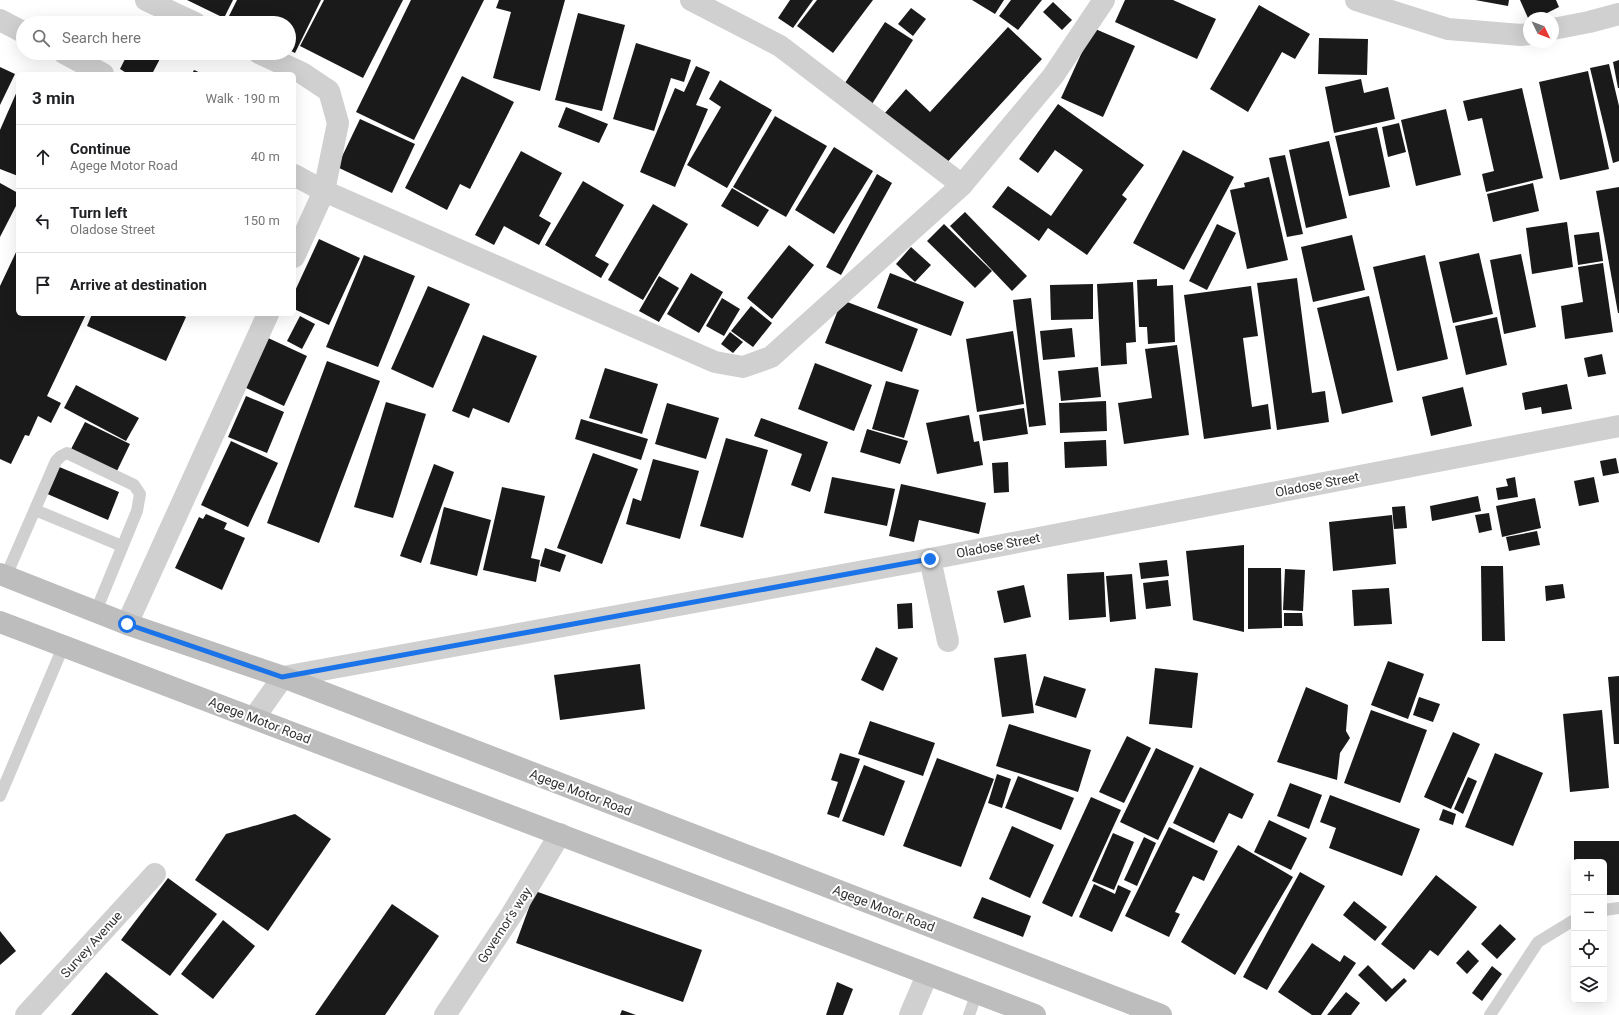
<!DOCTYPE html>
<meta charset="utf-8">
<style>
body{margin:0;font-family:Roboto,sans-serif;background:#f2f2f2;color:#202124}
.controls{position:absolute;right:12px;bottom:12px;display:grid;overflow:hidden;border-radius:6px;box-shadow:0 4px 16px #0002}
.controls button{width:36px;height:36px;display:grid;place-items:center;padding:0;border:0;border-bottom:1px solid #e0e0e0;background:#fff;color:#202124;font:20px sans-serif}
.compass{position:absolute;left:1523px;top:12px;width:36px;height:36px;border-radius:50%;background:#fff;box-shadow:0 4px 16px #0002;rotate:133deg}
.stop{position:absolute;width:12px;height:12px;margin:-9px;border:3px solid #1a73e8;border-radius:50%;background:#fff}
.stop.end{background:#1a73e8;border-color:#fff;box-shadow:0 1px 4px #0008}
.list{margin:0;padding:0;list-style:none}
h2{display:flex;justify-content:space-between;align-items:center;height:52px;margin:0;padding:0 16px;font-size:17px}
h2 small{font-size:13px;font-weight:400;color:#757577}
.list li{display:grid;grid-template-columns:26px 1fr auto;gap:12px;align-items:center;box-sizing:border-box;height:64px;padding:0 16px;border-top:1px solid #e0e0e0}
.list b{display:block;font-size:15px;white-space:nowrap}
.list p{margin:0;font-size:13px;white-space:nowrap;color:#757577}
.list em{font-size:13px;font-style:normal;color:#757577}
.icon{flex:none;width:22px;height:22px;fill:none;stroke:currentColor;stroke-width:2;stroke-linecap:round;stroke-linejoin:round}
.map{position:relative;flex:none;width:1619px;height:1015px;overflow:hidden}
.search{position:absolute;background:#fff;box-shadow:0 4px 16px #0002;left:16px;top:16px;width:280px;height:44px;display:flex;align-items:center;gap:10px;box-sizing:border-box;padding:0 14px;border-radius:22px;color:#757577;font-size:15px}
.panel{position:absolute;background:#fff;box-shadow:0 4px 16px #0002;left:16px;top:72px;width:280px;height:244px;border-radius:6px}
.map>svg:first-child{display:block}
.building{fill:#1a1a1a}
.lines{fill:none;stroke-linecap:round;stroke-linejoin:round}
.lane{stroke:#d0d0d0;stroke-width:12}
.street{stroke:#d0d0d0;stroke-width:22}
.secondary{stroke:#bdbdbd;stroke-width:22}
.route{stroke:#1a73e8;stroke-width:5}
.labels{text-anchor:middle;stroke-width:4;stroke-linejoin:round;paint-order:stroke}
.street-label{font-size:13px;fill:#333;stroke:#fff}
</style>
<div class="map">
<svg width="1619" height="1015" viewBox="0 0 1619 1015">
<rect width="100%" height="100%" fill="#fff"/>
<g class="building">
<polygon points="187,0 233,0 224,18"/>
<polygon points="237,0 321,0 295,53 289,50 289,23 233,23 227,20"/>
<polygon points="324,0 403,0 363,78 300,46"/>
<polygon points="411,0 484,0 414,140 356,112"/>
<polygon points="499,0 565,0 540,91 493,78 511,12 496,8"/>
<polygon points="790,0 813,0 793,28 778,18"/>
<polygon points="817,0 873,0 833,53 797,26"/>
<polygon points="972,0 1004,0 995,14"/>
<polygon points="1011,0 1042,0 1018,30 999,16"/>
<polygon points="1125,0 1173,0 1216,19 1197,59 1115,22"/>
<polygon points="1475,0 1509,0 1508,6"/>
<polygon points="1520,0 1556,0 1559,7 1537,18 1528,18"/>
<polygon points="1053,2 1072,20 1062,30 1043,12"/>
<polygon points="1259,5 1310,34 1295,59 1282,52 1248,112 1210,89"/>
<polygon points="911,8 926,19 913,36 898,24"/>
<polygon points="578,13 625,25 602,111 555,100"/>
<polygon points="885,22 913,40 872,104 843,86"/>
<polygon points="1008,27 1042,59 942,168 884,114 906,89 930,112"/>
<polygon points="1093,28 1135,46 1103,117 1061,98"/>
<polygon points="1319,38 1368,39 1367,75 1318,74"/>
<polygon points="636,43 691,60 684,82 671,78 654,131 613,119"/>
<polygon points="128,53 163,53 152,74 128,74 120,69"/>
<polygon points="1619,60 1619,88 1618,88 1613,62"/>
<polygon points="1609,64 1619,106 1619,161 1613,163 1590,68"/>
<polygon points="696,66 710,72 696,105 708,109 675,187 640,172 675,88 684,92"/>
<polygon points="0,67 15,74 0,105"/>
<polygon points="194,70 203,74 192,74"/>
<polygon points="1588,71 1609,169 1560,180 1539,82"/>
<polygon points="462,76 514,102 470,189 460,184 447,210 405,188"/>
<polygon points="1361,79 1364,93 1388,87 1395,119 1334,133 1325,87"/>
<polygon points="720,80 772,110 727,188 687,165 721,107 709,99"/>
<polygon points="1522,88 1543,178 1486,192 1482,174 1494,171 1482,118 1468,121 1463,101"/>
<polygon points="18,89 18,176 0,169 0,130"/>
<polygon points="1058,104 1144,165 1122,195 1127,199 1087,255 1048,228 1039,241 992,207 1008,186 1051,216 1083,170 1055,150 1038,173 1019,159"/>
<polygon points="566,107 608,124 599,143 558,127"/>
<polygon points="1446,109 1461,175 1416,186 1401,120"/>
<polygon points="775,116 827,146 786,217 733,187"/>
<polygon points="360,119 415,144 392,193 337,167"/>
<polygon points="1399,123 1406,152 1388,157 1382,127"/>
<polygon points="1377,127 1390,187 1349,196 1335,136"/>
<polygon points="1329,141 1347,218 1306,228 1289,150"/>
<polygon points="834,147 873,171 834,234 795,210"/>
<polygon points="1183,150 1234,177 1184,270 1133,243"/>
<polygon points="521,151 562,173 539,216 551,223 539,245 504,226 494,245 475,235"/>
<polygon points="1285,155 1303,234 1287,237 1269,158"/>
<polygon points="877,174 892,183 841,275 826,267"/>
<polygon points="1269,177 1288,260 1247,269 1230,190 1245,187 1244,183"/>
<polygon points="583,181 624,205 595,256 609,264 601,278 545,245"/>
<polygon points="0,183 18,193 18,202 0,237"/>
<polygon points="1533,183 1539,211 1493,222 1487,194"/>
<polygon points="1619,187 1619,313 1618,313 1596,191"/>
<polygon points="732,188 769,210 758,227 721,206"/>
<polygon points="653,204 688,224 643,300 608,280"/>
<polygon points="965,212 1027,276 1012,291 950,226"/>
<polygon points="1567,222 1573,267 1532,274 1526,228"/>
<polygon points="944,224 992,271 975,288 927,241"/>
<polygon points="1217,224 1236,233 1207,290 1189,281"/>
<polygon points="1599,232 1603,261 1578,265 1574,235"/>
<polygon points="1352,235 1365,290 1313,302 1301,247"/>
<polygon points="319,239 360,258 329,325 294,309 294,293"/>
<polygon points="789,245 814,265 772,319 747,298"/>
<polygon points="911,247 931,265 915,282 896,264"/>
<polygon points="18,248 18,314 86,314 47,396 61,403 51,423 38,416 29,436 25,435 11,464 0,459 0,286"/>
<polygon points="1479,253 1493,314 1453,323 1439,262"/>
<polygon points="1521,254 1536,327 1504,334 1490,260"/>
<polygon points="364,255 415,276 378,367 326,347"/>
<polygon points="1425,255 1448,359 1397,371 1373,267"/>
<polygon points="1603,263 1613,332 1565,339 1561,306 1583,302 1578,267"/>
<polygon points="691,273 723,292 699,333 667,314"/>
<polygon points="890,273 964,302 951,336 877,308"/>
<polygon points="659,276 679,288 659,322 639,311"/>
<polygon points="1297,278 1312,393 1325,391 1329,422 1277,430 1257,283"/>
<polygon points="1157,279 1157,286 1173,285 1175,342 1148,344 1147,327 1139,327 1137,280"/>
<polygon points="1133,282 1136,342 1126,343 1127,364 1101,366 1097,284"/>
<polygon points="1093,284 1093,319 1051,320 1050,285"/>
<polygon points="428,286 470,304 433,388 391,369"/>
<polygon points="1251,286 1258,336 1243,338 1252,407 1268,404 1271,429 1204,439 1184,295"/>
<polygon points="1369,296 1393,402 1342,414 1317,308"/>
<polygon points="722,298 740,309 724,336 706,326"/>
<polygon points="1031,298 1046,425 1029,427 1013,300"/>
<polygon points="842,300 918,329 902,372 825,343"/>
<polygon points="751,306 772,323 753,347 731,331"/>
<polygon points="92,314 179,314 186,317 166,361 87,326"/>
<polygon points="300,316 315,324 302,349 287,341"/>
<polygon points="1497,317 1507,365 1466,375 1455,326"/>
<polygon points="1072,328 1075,357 1043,360 1040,331"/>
<polygon points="1013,331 1024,404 977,412 966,339"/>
<polygon points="730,332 743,342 733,353 721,344"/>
<polygon points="483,335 537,356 509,423 473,408 469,418 452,411"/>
<polygon points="266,337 307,356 284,406 242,386"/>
<polygon points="1177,345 1189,435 1124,444 1118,403 1152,398 1145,349"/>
<polygon points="1602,354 1606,374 1588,377 1584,358"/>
<polygon points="327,361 380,381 319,543 267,523"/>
<polygon points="815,363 872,385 854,431 798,409"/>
<polygon points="1098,367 1101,397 1061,401 1058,371"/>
<polygon points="605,368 658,384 642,434 589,418"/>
<polygon points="886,381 919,390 904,438 872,429"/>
<polygon points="1567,384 1572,409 1542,414 1541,407 1525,410 1522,393"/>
<polygon points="76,385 139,418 126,441 64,408"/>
<polygon points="1463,387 1472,426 1431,436 1422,397"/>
<polygon points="246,396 284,412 267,453 228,437"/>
<polygon points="1106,401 1107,431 1060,433 1059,403"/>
<polygon points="386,402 426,414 393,518 354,507"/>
<polygon points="667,403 719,418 706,459 655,444"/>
<polygon points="1024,408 1028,434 983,441 979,415"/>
<polygon points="969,415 974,442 979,441 983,465 937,474 926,423"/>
<polygon points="761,418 828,442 810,492 791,485 802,454 754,436"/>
<polygon points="581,419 648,439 641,460 575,439"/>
<polygon points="85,422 130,444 116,473 70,451"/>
<polygon points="867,429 908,441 900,464 860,452"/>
<polygon points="726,438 768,450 743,538 700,526"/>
<polygon points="1106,440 1107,466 1065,468 1064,442"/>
<polygon points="231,441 278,463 248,527 201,505"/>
<polygon points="593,453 638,469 602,564 557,548"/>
<polygon points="1616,458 1619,473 1603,476 1600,461"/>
<polygon points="653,459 699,471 680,539 626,524 633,498 641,501"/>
<polygon points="1008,462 1009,492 994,493 992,463"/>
<polygon points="434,464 454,472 421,563 400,556"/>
<polygon points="57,466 119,492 108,520 45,493"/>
<polygon points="832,477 895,489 887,526 824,513"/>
<polygon points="1515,477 1518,497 1498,500 1496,488 1508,486 1506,479"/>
<polygon points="1594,477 1599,502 1579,506 1574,481"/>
<polygon points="901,484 986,503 979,534 919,520 914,542 889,536"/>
<polygon points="502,487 545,496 531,558 540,560 536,582 483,570"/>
<polygon points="1478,496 1481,511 1432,521 1430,506"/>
<polygon points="1535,498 1541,528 1502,537 1496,506"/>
<polygon points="1405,506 1407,528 1394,529 1392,507"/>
<polygon points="444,507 491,520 477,576 430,564"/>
<polygon points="1489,513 1492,530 1479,533 1475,515"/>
<polygon points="206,514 227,523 224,529 245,538 222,590 175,568 199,517 203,519"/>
<polygon points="1392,515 1396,564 1333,571 1329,522"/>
<polygon points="1537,531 1540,545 1509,551 1506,537"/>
<polygon points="1244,545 1244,632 1193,620 1186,551"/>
<polygon points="545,548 566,555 560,572 540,566"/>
<polygon points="1167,560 1169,576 1141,579 1139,563"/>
<polygon points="1481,566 1503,566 1505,641 1482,641"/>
<polygon points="1248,568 1281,568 1282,628 1248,629"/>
<polygon points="1285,569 1305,570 1303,611 1283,610"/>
<polygon points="1104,572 1106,617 1069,620 1067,574"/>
<polygon points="1132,574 1136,619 1110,622 1106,576"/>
<polygon points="1168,580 1171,606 1146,609 1143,583"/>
<polygon points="1563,584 1565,598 1546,601 1545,586"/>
<polygon points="1024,585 1031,617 1004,623 997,591"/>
<polygon points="1389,588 1392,624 1354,626 1352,590"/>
<polygon points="912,603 913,628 898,629 897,604"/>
<polygon points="1284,613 1302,613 1303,626 1284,626"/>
<polygon points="876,647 898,658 883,691 861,680"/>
<polygon points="1026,654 1034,713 1002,717 994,658"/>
<polygon points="1388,661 1424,674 1408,719 1371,705"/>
<polygon points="640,664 645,709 560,720 554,675"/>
<polygon points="1155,668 1198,673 1192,728 1149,724"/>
<polygon points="1044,676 1086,689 1076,718 1035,705"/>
<polygon points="1619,676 1619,744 1614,744 1608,677"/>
<polygon points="1306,687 1348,705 1346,731 1350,738 1340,753 1337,780 1277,762"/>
<polygon points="1419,697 1440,704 1433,722 1413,715"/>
<polygon points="1371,710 1427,730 1400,803 1344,783"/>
<polygon points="1602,710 1609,788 1570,792 1563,714"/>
<polygon points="870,721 935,743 923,776 858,754"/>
<polygon points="1009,724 1091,750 1078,792 996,766"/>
<polygon points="1453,732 1480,744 1451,809 1424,797"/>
<polygon points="1127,736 1151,748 1124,803 1099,792"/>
<polygon points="1156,748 1194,766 1158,840 1120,822"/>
<polygon points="840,753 860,759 839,818 827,814 838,782 831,780"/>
<polygon points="1495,753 1543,773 1513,846 1465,827"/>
<polygon points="937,758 994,779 961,867 903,846"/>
<polygon points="864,765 905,781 884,836 842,821"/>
<polygon points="1200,767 1254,794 1242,819 1229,813 1214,843 1173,823"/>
<polygon points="997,774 1011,779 1002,808 988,803"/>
<polygon points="1018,776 1074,798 1061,830 1005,808"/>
<polygon points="1468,777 1477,781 1463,814 1454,809"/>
<polygon points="1290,783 1322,795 1309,829 1277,816"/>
<polygon points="1330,795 1420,829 1402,876 1329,848 1336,828 1320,822"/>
<polygon points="1091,797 1121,810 1072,917 1042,903"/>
<polygon points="1443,809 1456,814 1453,825 1439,820"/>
<polygon points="295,814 331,839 268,931 195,880 226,834"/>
<polygon points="1269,820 1307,838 1291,870 1254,852"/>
<polygon points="1012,826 1054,845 1030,898 989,879"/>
<polygon points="1169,827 1218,851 1204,881 1193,876 1175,912 1180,914 1169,937 1125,916"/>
<polygon points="1113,833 1134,842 1114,890 1092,881"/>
<polygon points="1144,837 1156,843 1137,886 1124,880"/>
<polygon points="1574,841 1619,841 1619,895 1604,895 1604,862 1574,862"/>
<polygon points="1238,845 1293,877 1235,975 1181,942"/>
<polygon points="1300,872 1325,886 1267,990 1243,977"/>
<polygon points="1436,875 1477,907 1438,956 1430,950 1414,970 1381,944"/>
<polygon points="168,878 217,914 170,976 121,940"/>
<polygon points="1094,884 1115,894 1118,885 1131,891 1112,932 1079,917"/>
<polygon points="535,891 702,950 683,1002 516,943"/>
<polygon points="982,897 1031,916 1023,937 973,918"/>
<polygon points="1354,901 1387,927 1375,941 1343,915"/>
<polygon points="392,904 439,936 385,1015 315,1015"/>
<polygon points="223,920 255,946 213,999 181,974"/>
<polygon points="1500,924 1516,939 1497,959 1481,944"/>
<polygon points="0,931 16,951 0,965"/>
<polygon points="1312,943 1340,962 1344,955 1356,963 1321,1015 1312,1015 1278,992"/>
<polygon points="1468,950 1479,961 1467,974 1456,963"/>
<polygon points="1368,965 1392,989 1404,978 1407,981 1386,1002 1358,975"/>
<polygon points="1492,966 1502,974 1482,1001 1472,993"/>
<polygon points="106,972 159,1015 71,1015"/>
<polygon points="837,982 853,989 843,1015 826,1015"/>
<polygon points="1346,992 1360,1003 1351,1015 1327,1015"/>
<polygon points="622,1010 636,1015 620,1015"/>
</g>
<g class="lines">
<g class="lane">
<polyline points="35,510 122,546"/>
<polyline points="6,576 56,461 61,456 67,453 134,485 140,494 137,511 96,611"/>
<polyline points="0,796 63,647"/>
<polyline points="1604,910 1619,908"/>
<polyline points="969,1015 977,993"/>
<polyline points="1490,1015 1538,942 1574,920"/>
</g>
<g class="street">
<polyline points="146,0 195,23"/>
<polyline points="691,0 780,46 962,185"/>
<polyline points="1356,0 1448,29 1521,35 1529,34"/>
<polyline points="0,20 23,32"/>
<polyline points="1553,29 1589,22 1619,14"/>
<polyline points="64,53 103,74"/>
<polyline points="259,53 302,73 329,91 338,123 324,191 294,257"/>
<polyline points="294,175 324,191 715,362 743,367 771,357 962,185 1053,76 1104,0"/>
<polyline points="930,559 948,641"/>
<polyline points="127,624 268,314"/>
<polyline points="254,718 283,677 930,559 1619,426"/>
<polyline points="26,1015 155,874"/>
<polyline points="445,1015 510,917 560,834"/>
<polyline points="910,1015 927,975"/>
</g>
<g class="secondary">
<polyline points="0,574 127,624 283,677 1161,1015"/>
<polyline points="0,622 1035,1015"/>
</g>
</g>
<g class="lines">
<polyline class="route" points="127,624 282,677 930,559"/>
</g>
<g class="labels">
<g class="street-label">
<text transform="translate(1317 484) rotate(-11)" y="5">Oladose Street</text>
<text transform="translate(998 545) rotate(-11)" y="5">Oladose Street</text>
<text transform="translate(260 720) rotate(21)" y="5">Agege Motor Road</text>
<text transform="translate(581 792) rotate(21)" y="5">Agege Motor Road</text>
<text transform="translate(884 908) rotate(21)" y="5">Agege Motor Road</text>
<text transform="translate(504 925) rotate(-57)" y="5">Governor's way</text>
<text transform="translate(91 944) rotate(-48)" y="5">Survey Avenue</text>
</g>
</g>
</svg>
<div class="controls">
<button>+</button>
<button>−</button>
<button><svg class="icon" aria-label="locate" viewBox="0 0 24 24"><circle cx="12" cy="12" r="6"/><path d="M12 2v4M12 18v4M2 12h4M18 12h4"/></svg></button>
<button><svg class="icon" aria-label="layers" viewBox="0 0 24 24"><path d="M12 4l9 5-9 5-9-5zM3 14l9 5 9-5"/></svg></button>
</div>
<svg class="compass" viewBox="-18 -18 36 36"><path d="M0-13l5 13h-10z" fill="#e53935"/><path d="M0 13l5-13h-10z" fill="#757577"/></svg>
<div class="stop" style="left:127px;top:624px"></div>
<div class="stop end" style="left:930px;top:559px"></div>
<div class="search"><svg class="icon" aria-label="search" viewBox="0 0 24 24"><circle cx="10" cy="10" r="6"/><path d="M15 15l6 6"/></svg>Search here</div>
<section class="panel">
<h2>3 min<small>Walk · 190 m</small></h2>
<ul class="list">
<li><svg class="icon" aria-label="ahead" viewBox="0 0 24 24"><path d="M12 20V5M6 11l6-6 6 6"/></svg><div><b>Continue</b><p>Agege Motor Road</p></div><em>40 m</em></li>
<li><svg class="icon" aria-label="left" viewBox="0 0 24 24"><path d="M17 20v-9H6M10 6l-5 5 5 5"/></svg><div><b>Turn left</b><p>Oladose Street</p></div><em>150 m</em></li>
<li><svg class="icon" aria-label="arrive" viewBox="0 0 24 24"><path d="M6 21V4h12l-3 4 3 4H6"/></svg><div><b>Arrive at destination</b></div></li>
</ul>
</section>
</div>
